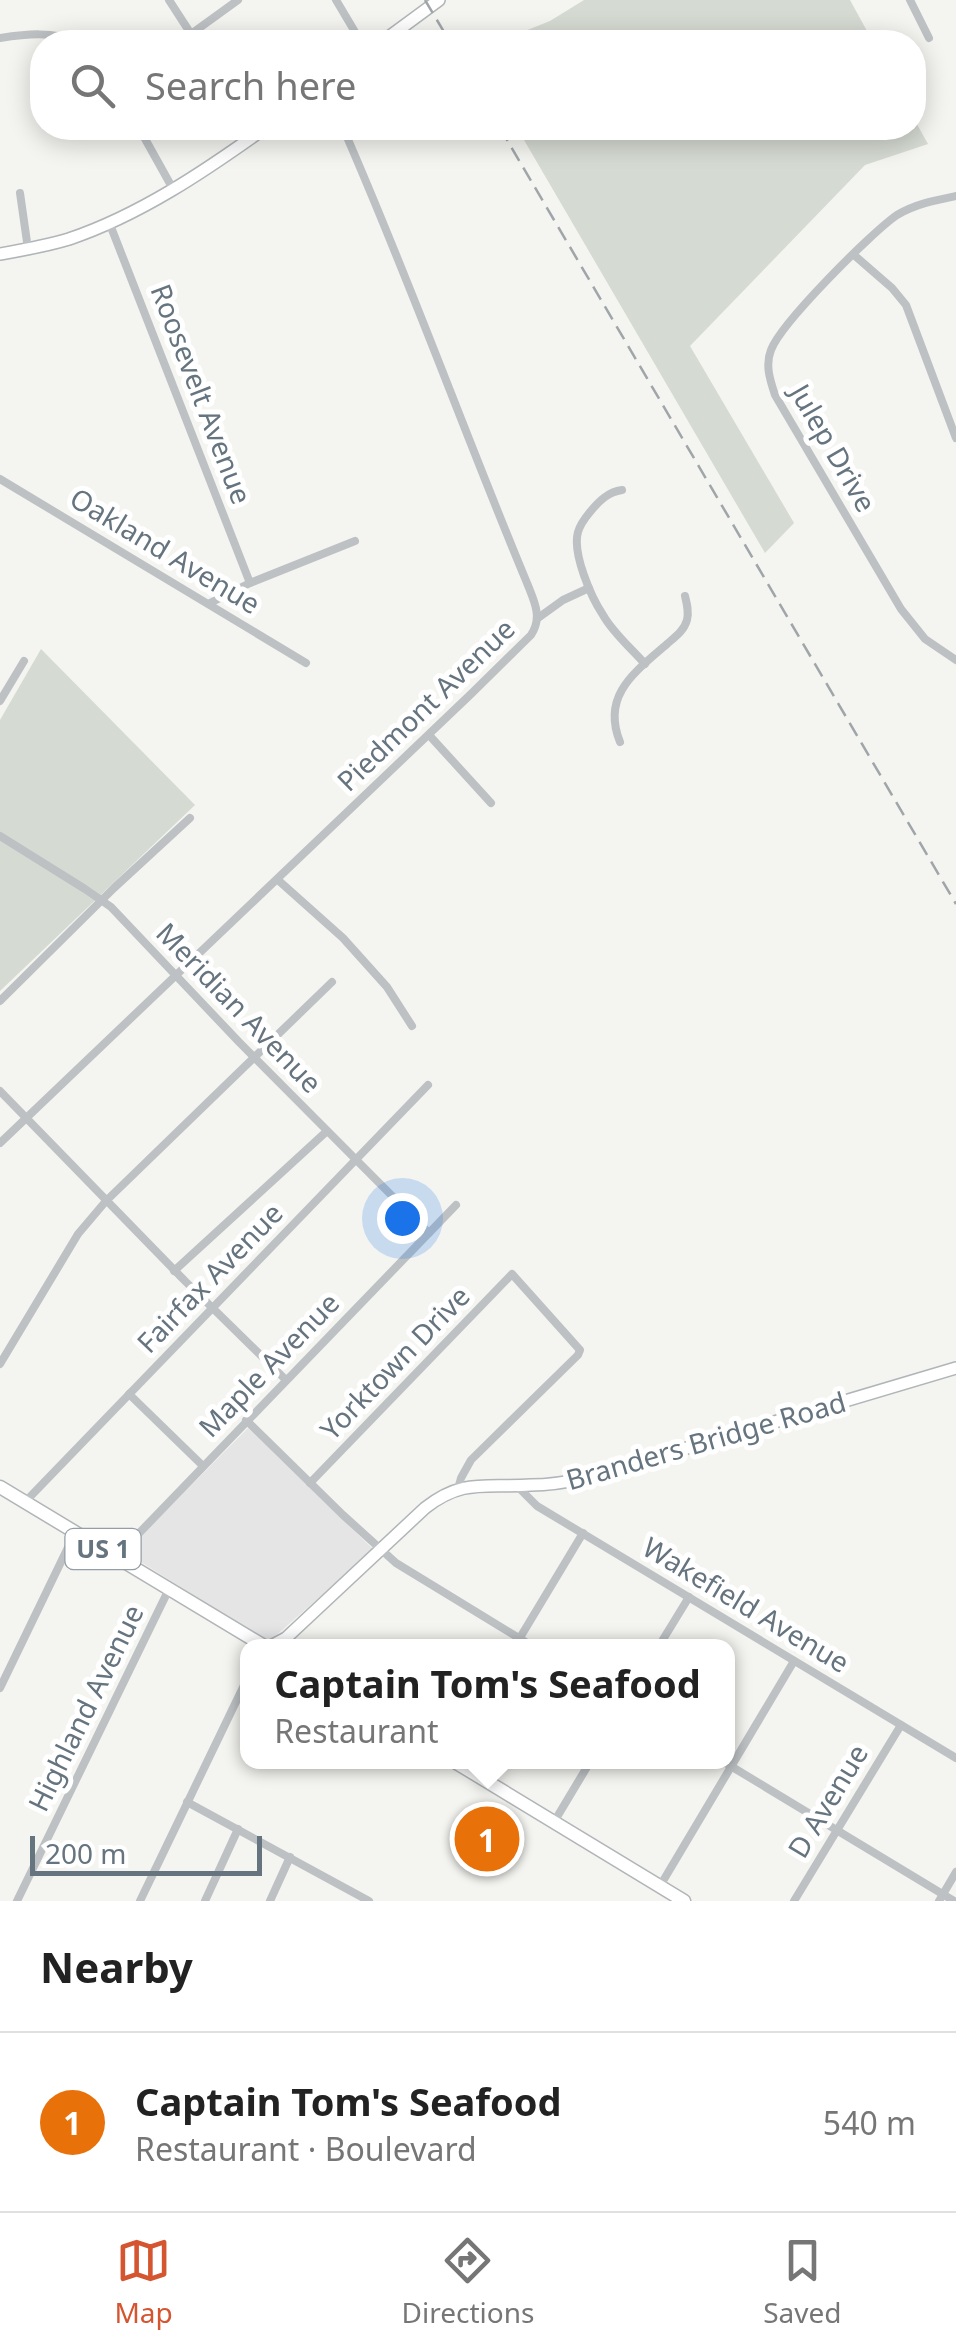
<!DOCTYPE html>
<meta charset="utf-8">
<style>
body{margin:0;font-family:"Noto Sans",sans-serif;background:#f2f2f2;color:#222}
.scale{position:absolute;left:30px;bottom:25px;width:232px;box-sizing:border-box;padding-left:10px;border:5px solid #65747f;border-top:0;font-size:28px;line-height:35px;white-space:nowrap;color:#65747f;-webkit-text-stroke:8px #fff;paint-order:stroke}
.you{position:absolute;left:402px;top:1218px;width:35px;height:35px;margin:-25px;border:8px solid #fff;border-radius:50%;background:#1a73e8;box-shadow:0 0 0 15px #1a73e833}
.badge{display:grid;place-items:center;width:65px;height:65px;border-radius:50%;background:#d45530;color:#fff;font-size:32px;font-weight:700}
.pin{position:absolute;translate:-50% -50%;border:5px solid #fff;box-shadow:0 2px 10px #0006}
.popup{position:absolute;left:240px;top:1639px;width:495px;height:130px;box-sizing:border-box;display:grid;place-content:center;border-radius:20px;background:#fff;filter:drop-shadow(0 2px 8px #0005);font-size:32px;white-space:nowrap;color:#767676}
.popup b{font-size:38px;color:#222}
.popup::after{content:'';position:absolute;left:50%;top:100%;margin-left:-20px;border:20px solid transparent;border-top-color:#fff}
.list{margin:0;padding:0;list-style:none}
h2{display:flex;justify-content:space-between;align-items:center;height:130px;margin:0;padding:0 40px;font-size:42px}
h2 small{font-size:32px;font-weight:400;color:#767676}
.list li{display:grid;grid-template-columns:65px 1fr auto;gap:30px;align-items:center;box-sizing:border-box;height:180px;padding:0 40px;border-top:2px solid #e0e0e0}
.list b{display:block;font-size:38px;white-space:nowrap}
.list p{margin:0;font-size:32px;white-space:nowrap;color:#767676}
.list em{font-size:32px;font-style:normal;color:#767676}
.icon{flex:none;width:55px;height:55px;fill:none;stroke:currentColor;stroke-width:2;stroke-linecap:round;stroke-linejoin:round}
.map{position:relative;flex:none;width:956px;height:1901px;overflow:hidden}
.search{position:absolute;background:#fff;box-shadow:0 5px 25px #0003;left:30px;right:30px;top:30px;height:110px;display:flex;align-items:center;gap:25px;box-sizing:border-box;padding:0 35px;border-radius:40px;color:#767676;font-size:38px}
.sheet{height:310px;background:#fff}
nav{display:flex;justify-content:space-around;align-items:center;box-sizing:border-box;height:140px;border-top:2px solid #e0e0e0;background:#fff;font-size:28px;color:#767676}
nav a{display:grid;justify-items:center;gap:5px}
nav .on{color:#d45530}
.map>svg:first-child{display:block}
.built{fill:#e4e5e4}
.green{fill:#d5dad2}
.lines{fill:none;stroke-linecap:round;stroke-linejoin:round}
.secondary-casing{stroke:#b0b5b8;stroke-width:14}
.primary-casing{stroke:#b1b5b8;stroke-width:15}
.street{stroke:#bdc1c4;stroke-width:8}
.secondary{stroke:#fff;stroke-width:11}
.primary{stroke:#fff;stroke-width:12}
.rail{stroke:#9fa5a9;stroke-width:2.5;stroke-dasharray:15 8;stroke-linecap:butt}
.labels{text-anchor:middle;stroke-width:10;stroke-linejoin:round;paint-order:stroke}
.shield{fill:#fff;stroke:#939ea5;stroke-width:2.5}
.shield-label{font-size:25px;font-weight:bold;fill:#65747f}
.street-label{font-size:28px;fill:#65747f;stroke:#fff}
</style>
<div class="map">
<svg width="956" height="1901" viewBox="0 0 956 1901">
<rect width="100%" height="100%" fill="#f4f4f0"/>
<polygon class="built" points="248,1428 374,1550 268,1642 125,1552"/>
<g class="green">
<polygon points="584,0 850,0 873,42 497,42 550,21"/>
<polygon points="914,119 928,144 865,165 690,346 794,523 765,553 517,128 914,128"/>
<polygon points="41,649 195,805 0,991 0,720"/>
</g>
<g class="lines">
<g class="secondary-casing">
<g id="secondary">
<polyline points="382,42 439,0"/>
<path d="M0,254C23,250 46,246 69,239C140,215 205,171 265,128"/>
<path d="M271,1646L286,1638L425,1508C463,1478 486,1488 531,1485C549,1485 568,1482 586,1478L956,1368"/>
</g>
</g>
<g class="primary-casing">
<g id="primary">
<polyline points="0,1487 264,1646"/>
<polyline points="455,1762 684,1901"/>
</g>
</g>
<g class="street">
<polyline points="169,0 191,34"/>
<polyline points="336,0 361,42"/>
<polyline points="910,0 929,38"/>
<path d="M0,38C26,34 53,31 78,42"/>
<polyline points="180,42 238,0"/>
<polyline points="139,128 173,189"/>
<polyline points="20,193 28,249"/>
<path d="M956,196C936,200 915,204 897,215C872,232 781,323 771,350C765,365 770,380 775,395L901,609L925,639L956,660"/>
<polyline points="109,222 250,583"/>
<polyline points="854,255 892,288 906,305 956,438"/>
<polyline points="0,479 306,663"/>
<path d="M622,490C608,492 599,501 590,512C585,518 580,525 578,532C572,553 591,597 603,615C613,633 631,648 645,664"/>
<polyline points="210,603 250,583 355,541"/>
<polyline points="538,618 563,600 589,588"/>
<polyline points="0,701 24,661"/>
<polyline points="429,735 491,803"/>
<path d="M620,742C601,695 635,672 667,644C675,637 684,631 687,620C689,612 687,604 685,596"/>
<polyline points="0,836 85,889 111,907 239,1042 429,1233"/>
<polyline points="278,880 343,938 387,987 412,1026"/>
<polyline points="0,1001 114,888 190,818"/>
<polyline points="0,1091 185,1281 286,1380"/>
<path d="M0,1143L471,694L531,635C543,617 534,601 527,583C464,432 409,278 343,128"/>
<polyline points="174,1271 327,1131"/>
<polyline points="0,1364 78,1234 106,1201 332,982"/>
<polyline points="129,1394 203,1466"/>
<polyline points="246,1420 343,1515 396,1563 532,1646"/>
<polyline points="310,1483 512,1274 580,1350 578,1355 471,1460 461,1478 458,1489"/>
<polyline points="517,1486 537,1506 956,1758"/>
<polyline points="25,1502 428,1085"/>
<polyline points="116,1557 456,1205"/>
<polyline points="515,1646 583,1533"/>
<polyline points="659,1646 689,1597"/>
<polyline points="0,1688 75,1533"/>
<polyline points="724,1762 954,1901"/>
<polyline points="187,1802 369,1901"/>
<polyline points="554,1822 590,1762"/>
<polyline points="660,1886 794,1661"/>
<polyline points="17,1901 169,1589"/>
<polyline points="140,1901 247,1679"/>
<polyline points="205,1901 238,1829"/>
<polyline points="270,1901 290,1857"/>
<polyline points="794,1901 901,1725"/>
<polyline points="939,1901 956,1872"/>
</g>
<use href="#secondary" class="secondary"/>
<use href="#primary" class="primary"/>
<g class="rail">
<polyline points="425,0 450,42"/>
<polyline points="500,128 956,904"/>
</g>
</g>
<g class="labels">
<rect class="shield" x="65.5" y="1529" width="75" height="40" rx="8"/>
<g class="shield-label">
<text x="103" y="1558">US 1</text>
</g>
<g class="street-label">
<text transform="translate(201 394) rotate(69)" y="10">Roosevelt Avenue</text>
<text transform="translate(833 448) rotate(60)" y="10">Julep Drive</text>
<text transform="translate(165 551) rotate(31)" y="10">Oakland Avenue</text>
<text transform="translate(426 705) rotate(-44)" y="10">Piedmont Avenue</text>
<text transform="translate(239 1008) rotate(46)" y="10">Meridian Avenue</text>
<text transform="translate(210 1278) rotate(-46)" y="10">Fairfax Avenue</text>
<text transform="translate(395 1363) rotate(-46)" y="10">Yorktown Drive</text>
<text transform="translate(269 1365) rotate(-46)" y="10">Maple Avenue</text>
<text transform="translate(706 1441) rotate(-16)" y="10">Branders Bridge Road</text>
<text transform="translate(746 1605) rotate(31)" y="10">Wakefield Avenue</text>
<text transform="translate(86 1708) rotate(-64)" y="10">Highland Avenue</text>
<text transform="translate(828 1801) rotate(-59)" y="10">D Avenue</text>
</g>
</g>
</svg>
<div class="scale">200 m</div>
<div class="you"></div>
<div class="pin badge" style="left:487px;top:1839px;background:#e8710a">1</div>
<div class="popup"><b>Captain Tom's Seafood</b>Restaurant</div>
<div class="search"><svg class="icon" aria-label="search" viewBox="0 0 24 24"><circle cx="10" cy="10" r="6"/><path d="M15 15l6 6"/></svg>Search here</div>
</div>
<section class="sheet">
<h2>Nearby<small></small></h2>
<ul class="list">
<li><span class="badge" style="background:#e8710a">1</span><div><b>Captain Tom's Seafood</b><p>Restaurant · Boulevard</p></div><em>540 m</em></li>
</ul>
</section>
<nav>
<a class="on"><svg class="icon" aria-label="map" viewBox="0 0 24 24"><path d="M3 6l6-2 6 2 6-2v14l-6 2-6-2-6 2zM9 4v14M15 6v14"/></svg>Map</a>
<a><svg class="icon" aria-label="directions" viewBox="0 0 24 24"><path d="M12 3l9 9-9 9-9-9zM9 14v-3h6M13 9l2 2-2 2"/></svg>Directions</a>
<a><svg class="icon" aria-label="saved" viewBox="0 0 24 24"><path d="M7 4h10v16l-5-4-5 4z"/></svg>Saved</a>
</nav>
